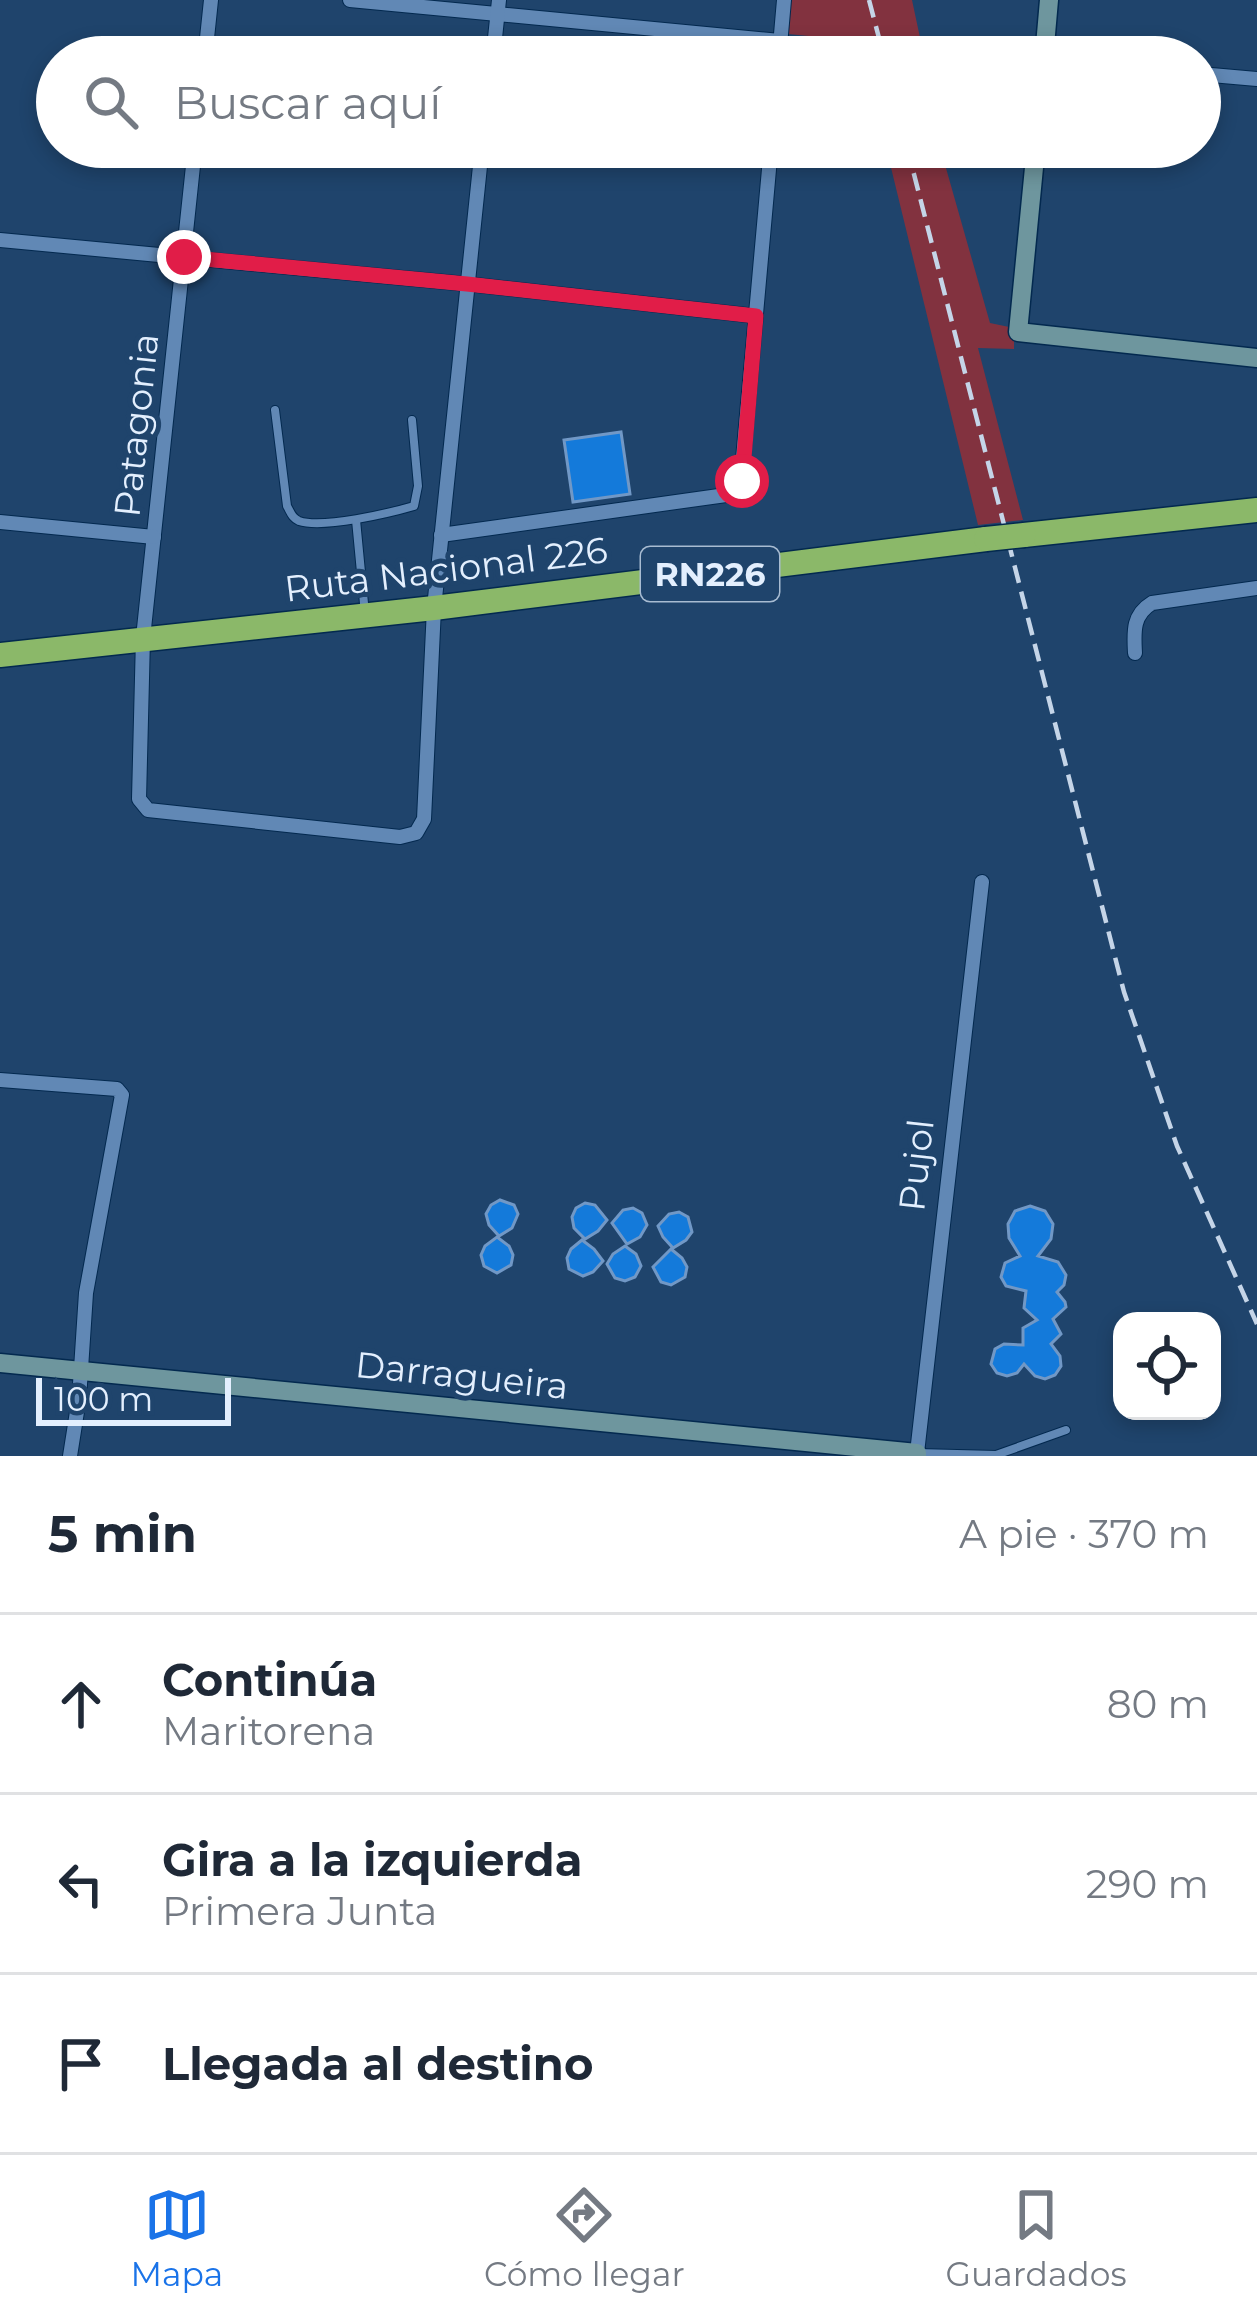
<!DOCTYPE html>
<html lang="es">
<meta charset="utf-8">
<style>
body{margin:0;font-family:Montserrat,sans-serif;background:#f2f2f3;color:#1f2937}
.controls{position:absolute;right:36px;bottom:36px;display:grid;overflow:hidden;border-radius:24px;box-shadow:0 6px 18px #0003}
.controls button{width:108px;height:108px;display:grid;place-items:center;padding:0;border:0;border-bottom:3px solid #e0e1e3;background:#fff;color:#1f2937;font:60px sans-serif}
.scale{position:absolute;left:36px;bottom:30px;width:195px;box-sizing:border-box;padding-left:12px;border:6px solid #e3effe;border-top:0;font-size:33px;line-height:42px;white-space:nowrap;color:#e3effe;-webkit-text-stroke:9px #1f446c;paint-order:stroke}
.stop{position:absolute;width:36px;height:36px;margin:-27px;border:9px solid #e11d48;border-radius:50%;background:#fff}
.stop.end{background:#e11d48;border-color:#fff;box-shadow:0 3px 12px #0008}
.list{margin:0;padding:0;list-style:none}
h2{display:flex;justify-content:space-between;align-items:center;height:156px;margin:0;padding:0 48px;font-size:51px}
h2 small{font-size:39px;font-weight:400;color:#747a83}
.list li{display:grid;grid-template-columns:78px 1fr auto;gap:36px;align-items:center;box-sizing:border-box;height:180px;padding:0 48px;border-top:3px solid #e0e1e3}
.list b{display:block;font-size:45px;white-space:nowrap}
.list p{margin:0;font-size:39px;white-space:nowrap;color:#747a83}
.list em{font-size:39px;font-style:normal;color:#747a83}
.icon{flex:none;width:66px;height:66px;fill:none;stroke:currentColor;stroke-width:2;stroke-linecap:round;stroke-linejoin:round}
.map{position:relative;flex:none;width:1257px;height:1456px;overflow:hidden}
.search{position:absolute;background:#fff;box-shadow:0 6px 18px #0003;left:36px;right:36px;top:36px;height:132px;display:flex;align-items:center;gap:30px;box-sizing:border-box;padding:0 42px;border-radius:66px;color:#747a83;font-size:45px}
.sheet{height:696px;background:#fff}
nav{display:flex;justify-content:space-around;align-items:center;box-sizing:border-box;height:168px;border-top:3px solid #e0e1e3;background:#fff;font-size:33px;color:#747a83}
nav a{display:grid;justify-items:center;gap:6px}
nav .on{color:#1a73e8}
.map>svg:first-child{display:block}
.green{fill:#82323f}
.building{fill:#147ada;stroke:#7198c6;stroke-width:3}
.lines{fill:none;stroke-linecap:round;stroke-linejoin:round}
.lane-casing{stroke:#03294f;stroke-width:10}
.street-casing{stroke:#03294f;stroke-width:16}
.secondary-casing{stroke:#03294f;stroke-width:21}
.highway-casing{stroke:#03294f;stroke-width:27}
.lane{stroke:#6188b5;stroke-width:8}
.street{stroke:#6188b5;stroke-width:14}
.secondary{stroke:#6e969e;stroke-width:18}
.highway{stroke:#8bb869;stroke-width:24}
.rail{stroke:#c5d5e8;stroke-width:4.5;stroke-dasharray:18 9;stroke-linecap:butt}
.highway-bridge-casing{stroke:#03294f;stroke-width:27;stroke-linecap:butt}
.highway-bridge{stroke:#8bb869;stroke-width:24}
.route{stroke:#e11d48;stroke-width:15}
.labels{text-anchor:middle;stroke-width:10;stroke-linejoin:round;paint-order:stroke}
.shield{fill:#1f446c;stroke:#a8bcd2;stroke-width:3}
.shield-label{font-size:33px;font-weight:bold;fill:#e3effe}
.street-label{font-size:36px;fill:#e3effe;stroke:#1f446c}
</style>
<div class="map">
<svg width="1257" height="1456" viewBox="0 0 1257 1456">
<rect width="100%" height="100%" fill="#1f446c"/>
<g class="green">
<polygon points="791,0 912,0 922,47 912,48 915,57 864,57 860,41 788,34"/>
<polygon points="886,147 940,147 990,323 1014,328 1014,349 978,348 1023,520 978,525"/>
</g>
<g class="building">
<polygon points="621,432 630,494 573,502 564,440"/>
<polygon points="500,1200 514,1205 518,1214 512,1228 499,1236 489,1225 486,1214 491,1205"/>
<polygon points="585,1203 595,1205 607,1220 598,1231 585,1239 574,1228 572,1217 576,1208"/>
<polygon points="1030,1206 1045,1211 1053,1224 1051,1239 1038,1256 1058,1262 1066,1275 1064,1285 1057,1292 1065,1302 1066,1307 1053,1319 1061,1334 1051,1344 1060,1356 1061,1366 1055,1375 1045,1379 1035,1376 1024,1364 1017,1373 1007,1376 997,1373 991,1364 995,1349 1004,1344 1023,1345 1023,1328 1037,1320 1024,1308 1026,1291 1006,1286 1001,1277 1005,1263 1020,1256 1009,1238 1008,1224 1015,1211"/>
<polygon points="633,1208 642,1213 647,1225 640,1237 627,1244 612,1223 623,1210"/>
<polygon points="679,1212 688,1217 692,1232 686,1240 673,1248 663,1237 658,1226 669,1214"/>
<polygon points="497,1237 509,1246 513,1255 511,1265 497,1273 484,1266 481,1255 485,1246"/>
<polygon points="582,1240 594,1249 603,1261 593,1272 583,1276 569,1269 567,1258 571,1249"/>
<polygon points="625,1246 636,1254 641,1266 635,1277 625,1281 615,1278 607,1264 613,1254"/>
<polygon points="671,1249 682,1258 687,1267 685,1277 671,1285 661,1282 653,1267"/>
</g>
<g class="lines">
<g class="lane-casing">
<g id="lane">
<path d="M275,410L287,506C291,513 292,518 299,521C323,529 390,513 414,506L418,486L412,420"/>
<polyline points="356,520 365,614"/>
<polyline points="918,1453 996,1455 1066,1430"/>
</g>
</g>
<g class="street-casing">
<g id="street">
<polyline points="350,0 780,41"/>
<polyline points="205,57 211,0"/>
<polyline points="493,57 499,0"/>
<polyline points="779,57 784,0"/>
<polyline points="1200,74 1257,79"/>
<polyline points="195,147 143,638 139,799 148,810 400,837 416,833 424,819 434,608 482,147"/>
<polyline points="0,240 467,284 756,316"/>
<polyline points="0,522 154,537"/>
<polyline points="441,535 726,495 741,481 771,147"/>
<path d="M1135,653C1134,633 1132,615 1152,603L1257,588"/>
<polyline points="0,1080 117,1089 122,1095 86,1293 79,1399 70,1456"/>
<polyline points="917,1453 982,882"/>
</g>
</g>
<g class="secondary-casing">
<g id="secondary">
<polyline points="1044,57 1049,0"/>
<polyline points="1036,147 1018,332 1257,358"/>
<polyline points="0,1363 917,1453 917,1456"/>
</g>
</g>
<g class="highway-casing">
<g id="highway">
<polyline points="1024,535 1257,510"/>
<polyline points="0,655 434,608 986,539"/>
</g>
</g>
<use href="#lane" class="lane"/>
<use href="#street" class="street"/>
<use href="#secondary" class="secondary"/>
<use href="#highway" class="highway"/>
<g class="rail">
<polyline points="869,0 884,57"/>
<polyline points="907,147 1124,992 1177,1146 1257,1324"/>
</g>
<g class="highway-bridge-casing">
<polyline id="highway-bridge" points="986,539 1024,535"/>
</g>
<use href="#highway-bridge" class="highway-bridge"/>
</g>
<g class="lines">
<polyline class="route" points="184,257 467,284 756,316 742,481"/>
</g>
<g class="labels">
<rect class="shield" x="641" y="547" width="138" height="54" rx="9"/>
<g class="shield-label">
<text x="710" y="586">RN226</text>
</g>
<g class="street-label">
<text transform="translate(136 425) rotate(-84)" y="13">Patagonia</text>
<text transform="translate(446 569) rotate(-7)" y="13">Ruta Nacional 226</text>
<text transform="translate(916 1165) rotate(-84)" y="13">Pujol</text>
<text transform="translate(462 1375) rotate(6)" y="13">Darragueira</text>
</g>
</g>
</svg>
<div class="controls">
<button><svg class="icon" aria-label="locate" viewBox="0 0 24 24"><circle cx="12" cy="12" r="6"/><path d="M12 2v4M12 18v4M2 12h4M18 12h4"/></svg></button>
</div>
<div class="scale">100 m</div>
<div class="stop" style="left:742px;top:481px"></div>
<div class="stop end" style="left:184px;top:257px"></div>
<div class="search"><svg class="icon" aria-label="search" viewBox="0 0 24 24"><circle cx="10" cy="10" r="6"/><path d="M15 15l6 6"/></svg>Buscar aquí</div>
</div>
<section class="sheet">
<h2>5 min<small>A pie · 370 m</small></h2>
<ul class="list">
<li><svg class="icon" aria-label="ahead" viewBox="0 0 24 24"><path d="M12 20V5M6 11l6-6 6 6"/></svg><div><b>Continúa</b><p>Maritorena</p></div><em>80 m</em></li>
<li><svg class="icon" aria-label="left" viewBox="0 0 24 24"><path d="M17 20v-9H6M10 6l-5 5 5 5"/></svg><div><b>Gira a la izquierda</b><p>Primera Junta</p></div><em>290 m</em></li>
<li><svg class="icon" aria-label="arrive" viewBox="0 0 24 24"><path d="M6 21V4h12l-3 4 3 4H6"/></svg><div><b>Llegada al destino</b></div></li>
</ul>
</section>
<nav>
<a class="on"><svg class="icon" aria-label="map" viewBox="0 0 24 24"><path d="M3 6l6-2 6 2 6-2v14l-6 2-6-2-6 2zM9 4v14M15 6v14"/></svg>Mapa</a>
<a><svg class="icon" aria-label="directions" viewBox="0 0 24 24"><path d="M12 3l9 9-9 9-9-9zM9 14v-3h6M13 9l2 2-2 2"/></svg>Cómo llegar</a>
<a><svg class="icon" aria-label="saved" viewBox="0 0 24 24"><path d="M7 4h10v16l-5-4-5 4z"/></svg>Guardados</a>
</nav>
